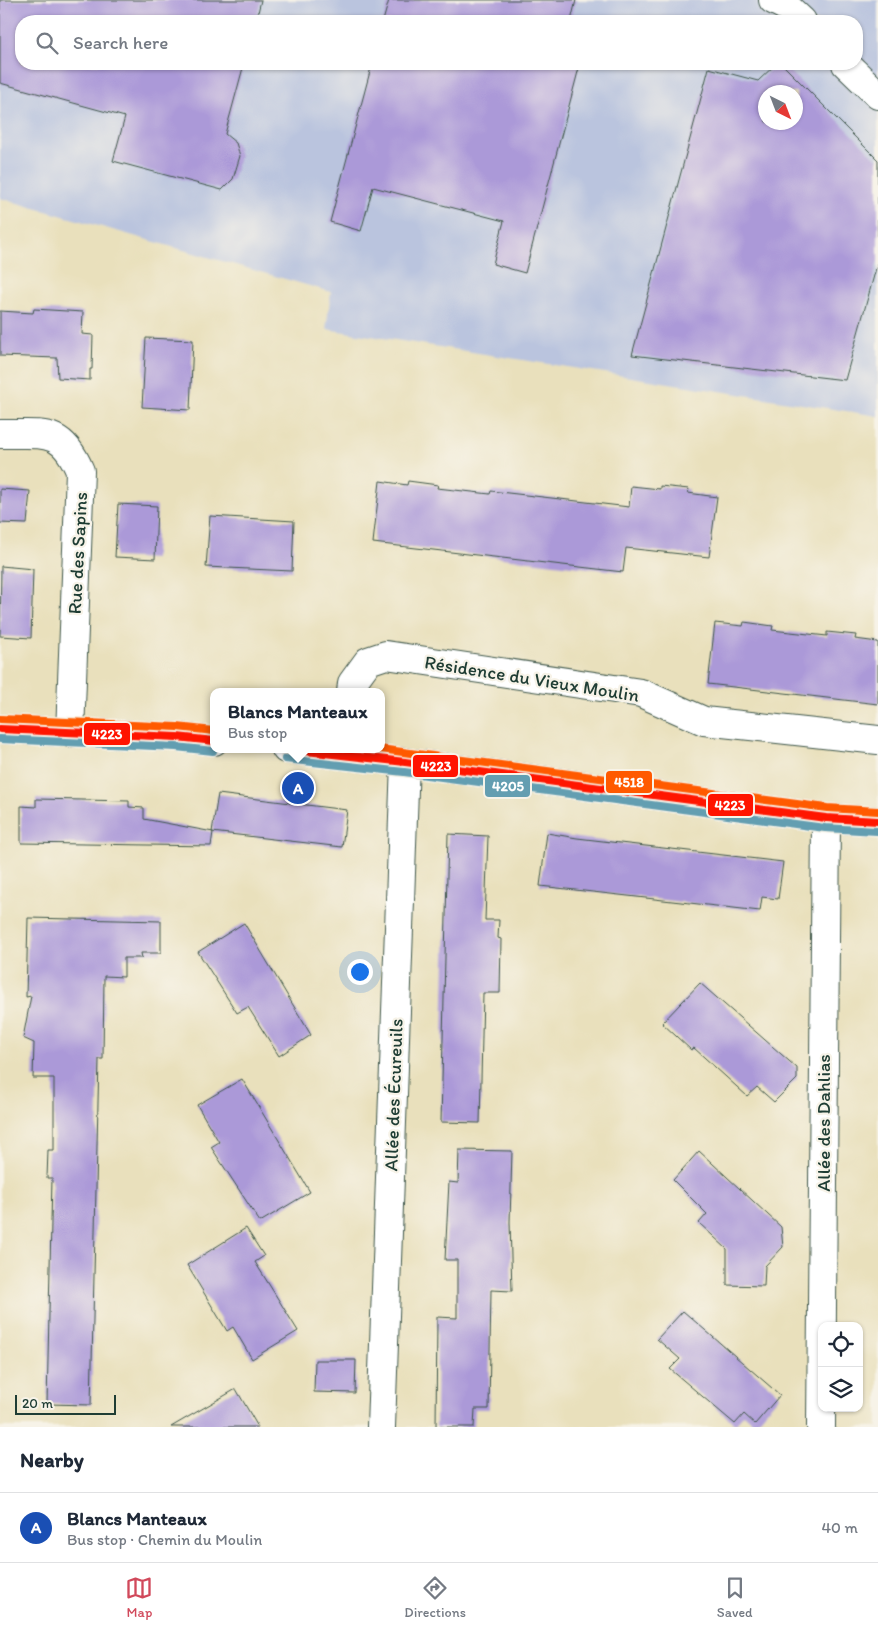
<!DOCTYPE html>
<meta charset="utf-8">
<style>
body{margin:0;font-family:Itim,sans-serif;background:#f2f2f3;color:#1f2937}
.controls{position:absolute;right:15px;bottom:15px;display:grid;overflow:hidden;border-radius:10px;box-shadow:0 1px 4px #0004}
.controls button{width:45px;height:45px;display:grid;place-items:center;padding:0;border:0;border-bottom:1px solid #e0e1e3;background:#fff;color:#1f2937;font:25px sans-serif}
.compass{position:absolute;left:758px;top:85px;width:45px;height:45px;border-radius:50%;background:#fff;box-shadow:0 1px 4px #0004;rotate:138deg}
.scale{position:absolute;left:15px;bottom:12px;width:101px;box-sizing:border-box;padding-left:5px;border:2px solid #1f3d34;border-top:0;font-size:14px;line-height:18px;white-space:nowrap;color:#1f3d34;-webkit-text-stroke:4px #f7f3e8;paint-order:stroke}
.you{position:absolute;left:359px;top:971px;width:18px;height:18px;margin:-12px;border:4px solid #fff;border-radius:50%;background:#1a73e8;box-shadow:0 0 0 8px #1a73e833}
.badge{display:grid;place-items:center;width:32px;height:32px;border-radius:50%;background:#d1495b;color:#fff;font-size:16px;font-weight:700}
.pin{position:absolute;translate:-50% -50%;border:2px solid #fff;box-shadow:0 1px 5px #0006}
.popup{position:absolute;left:210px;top:688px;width:175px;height:65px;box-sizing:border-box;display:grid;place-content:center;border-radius:10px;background:#fff;filter:drop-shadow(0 1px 4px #0005);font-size:16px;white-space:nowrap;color:#747a83}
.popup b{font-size:19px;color:#1f2937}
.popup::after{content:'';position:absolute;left:50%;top:100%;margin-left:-10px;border:10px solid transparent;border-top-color:#fff}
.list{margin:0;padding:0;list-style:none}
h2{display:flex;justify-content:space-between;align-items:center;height:65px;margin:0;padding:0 20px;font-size:21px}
h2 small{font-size:16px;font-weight:400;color:#747a83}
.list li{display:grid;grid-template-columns:32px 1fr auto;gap:15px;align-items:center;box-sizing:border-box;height:70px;padding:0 20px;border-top:1px solid #e0e1e3}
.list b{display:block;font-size:19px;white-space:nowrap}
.list p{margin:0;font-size:16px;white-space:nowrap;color:#747a83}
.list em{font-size:16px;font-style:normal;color:#747a83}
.icon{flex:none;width:28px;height:28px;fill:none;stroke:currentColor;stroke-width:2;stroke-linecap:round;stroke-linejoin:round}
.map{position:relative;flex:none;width:878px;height:1427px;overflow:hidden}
.search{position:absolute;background:#fff;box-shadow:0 1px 4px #0004;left:15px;right:15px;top:15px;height:55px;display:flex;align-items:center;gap:12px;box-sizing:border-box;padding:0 18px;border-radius:20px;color:#747a83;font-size:19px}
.sheet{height:135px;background:#fff}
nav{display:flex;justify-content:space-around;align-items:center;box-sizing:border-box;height:70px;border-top:1px solid #e0e1e3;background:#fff;font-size:14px;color:#747a83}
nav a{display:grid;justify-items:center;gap:2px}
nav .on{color:#d1495b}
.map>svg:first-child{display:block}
.industrial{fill:#bac4de;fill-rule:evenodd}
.building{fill:#ab99d8;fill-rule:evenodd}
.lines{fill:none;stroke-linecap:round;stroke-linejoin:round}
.minor-casing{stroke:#3d5548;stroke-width:30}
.minor{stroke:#fff;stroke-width:28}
.bus-1-casing{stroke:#f7f3e8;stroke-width:11}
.bus-2-casing{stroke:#f7f3e8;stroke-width:11}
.bus-3-casing{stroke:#f7f3e8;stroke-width:11}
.bus-1{stroke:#ff1400;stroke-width:8}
.bus-2{stroke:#649eb1;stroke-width:8}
.bus-3{stroke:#ff5a00;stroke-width:8}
.labels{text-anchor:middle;stroke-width:4.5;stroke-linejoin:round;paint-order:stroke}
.street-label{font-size:19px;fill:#1f3d34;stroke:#f7f3e8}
.line-badge{stroke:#f7f3e8;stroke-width:2}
.badge-label{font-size:14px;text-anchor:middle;font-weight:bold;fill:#fff}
</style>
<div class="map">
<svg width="878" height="1427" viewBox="0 0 878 1427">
<rect width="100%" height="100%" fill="#f7f3e8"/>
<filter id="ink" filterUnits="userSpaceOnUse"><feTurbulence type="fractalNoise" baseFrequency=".02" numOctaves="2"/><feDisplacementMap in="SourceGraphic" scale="10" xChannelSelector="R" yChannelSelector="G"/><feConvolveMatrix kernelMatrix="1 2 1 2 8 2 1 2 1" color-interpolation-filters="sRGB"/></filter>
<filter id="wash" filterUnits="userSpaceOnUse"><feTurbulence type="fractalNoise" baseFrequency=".0096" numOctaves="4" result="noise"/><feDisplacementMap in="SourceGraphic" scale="20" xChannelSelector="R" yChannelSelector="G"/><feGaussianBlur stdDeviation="1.12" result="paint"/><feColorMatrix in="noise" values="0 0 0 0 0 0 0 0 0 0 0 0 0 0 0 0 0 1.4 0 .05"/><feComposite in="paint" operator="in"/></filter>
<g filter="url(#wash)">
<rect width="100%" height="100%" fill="#e9e0bc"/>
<path class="industrial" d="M0,0H878V416L326,329L331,292L0,198ZM21,21H857V64H21ZM766,92H796V122H766Z"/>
<g id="blocks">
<g class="building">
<polygon points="0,0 261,0 256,21 21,21 21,64 244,64 225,134 236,143 240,156 233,179 222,190 113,161 125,117 0,83"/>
<polygon points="389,0 576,0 571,21 383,21"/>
<polygon points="372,64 580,64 525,273 493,264 504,221 373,187 361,231 330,222"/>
<path d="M776,64H782L878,160V261L845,380L632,355L709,68L758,81ZM766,92H796V122H766Z"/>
<polygon points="34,309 83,312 82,334 93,335 92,369 90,369 90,380 58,378 57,358 0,356 0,311 33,313"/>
<polygon points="146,338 193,340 190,410 142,407"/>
<polygon points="380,481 407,485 408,481 438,485 437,488 490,494 491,491 629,507 631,486 660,489 660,486 689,489 688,493 717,497 709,557 626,548 623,572 373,543"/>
<polygon points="0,489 30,491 27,524 0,523"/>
<polygon points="118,504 157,506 155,559 115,557"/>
<polygon points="210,516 294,521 292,571 206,567"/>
<polygon points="1,566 33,569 31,638 0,636"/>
<polygon points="744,622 773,626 772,630 827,636 827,632 856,635 855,639 878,642 878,704 708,684 715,623 743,626"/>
<polygon points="218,794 347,810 342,847 212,832"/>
<polygon points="36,799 129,801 129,807 144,808 144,819 213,832 211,846 21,843 21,806 36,807"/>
<polygon points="547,833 577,838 783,862 778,899 762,897 760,911 540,886"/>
<polygon points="448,834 488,836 485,920 499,920 498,938 501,939 500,993 483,993 480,1123 441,1122"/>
<polygon points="28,918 161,921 161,953 141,953 142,958 124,958 124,977 104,976 103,1059 99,1059 91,1405 47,1404 52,1178 47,1178 48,1150 54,1150 54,1078 33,1078 34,1043 23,1038 31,996 26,997"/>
<polygon points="244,923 311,1035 279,1056 248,1007 237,1013 198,952"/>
<polygon points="700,983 797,1068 797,1079 774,1102 757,1087 747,1096 694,1048 691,1050 662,1023"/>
<polygon points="242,1079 310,1192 260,1222 211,1147 219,1142 197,1105"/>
<polygon points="459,1150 512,1151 510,1222 512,1291 491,1290 489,1409 475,1409 474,1427 436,1427 437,1317 457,1318 457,1260 445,1260 449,1182 458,1183"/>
<polygon points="699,1151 781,1227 783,1247 765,1266 764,1286 727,1285 727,1249 699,1223 707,1214 673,1180"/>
<polygon points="246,1228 264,1256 255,1262 298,1331 252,1359 233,1327 227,1331 187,1265"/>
<polygon points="683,1311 780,1395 755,1424 744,1414 735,1424 670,1369 680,1359 657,1339"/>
<polygon points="315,1360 356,1360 355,1393 314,1392"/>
<polygon points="236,1389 258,1427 171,1427"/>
</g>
</g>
</g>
<g filter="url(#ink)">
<use href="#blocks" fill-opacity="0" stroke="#3d5548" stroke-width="1"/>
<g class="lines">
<g class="minor-casing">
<g id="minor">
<polyline points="773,0 787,7 802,21"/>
<polyline points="846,64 878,95"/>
<path d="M0,434C42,435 61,426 80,471L70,733"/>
<polyline points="351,692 352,683 368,661 386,655 641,693 704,721 878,740"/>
<polyline points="0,729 177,737 214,741"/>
<polyline points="286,749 405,762 826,818 878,821"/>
<polyline points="381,1427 405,762"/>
<polyline points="821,1427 826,818"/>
</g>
</g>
<use href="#minor" class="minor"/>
<g class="bus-1-casing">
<g id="bus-1">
<polyline points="0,729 177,737 214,741"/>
<polyline points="288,749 405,762 826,818 878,821"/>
</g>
</g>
<g class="bus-2-casing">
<g id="bus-2">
<polyline points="0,739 176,747 213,751"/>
<polyline points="285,759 404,772 825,828 877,831"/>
</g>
</g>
<g class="bus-3-casing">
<g id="bus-3">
<polyline points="0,719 177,727 214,731"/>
<polyline points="380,749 827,808 878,811"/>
</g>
</g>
<use href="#bus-1" class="bus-1"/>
<use href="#bus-2" class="bus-2"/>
<use href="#bus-3" class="bus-3"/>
</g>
</g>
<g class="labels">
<g class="street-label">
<text transform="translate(77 553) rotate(-87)" y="7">Rue des Sapins</text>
<text transform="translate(532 678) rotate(9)" y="7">Résidence du Vieux Moulin</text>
<text transform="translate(393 1095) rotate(-88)" y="7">Allée des Écureuils</text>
<text transform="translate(823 1123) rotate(-90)" y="7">Allée des Dahlias</text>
</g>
</g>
<g class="line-badge">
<rect x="83" y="722" width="48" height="24" rx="5" fill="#ff1400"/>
<rect x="412" y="754" width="47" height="24" rx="5" fill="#ff1400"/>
<rect x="605" y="770" width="48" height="24" rx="5" fill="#ff5a00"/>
<rect x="484" y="774" width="47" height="24" rx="5" fill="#649eb1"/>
<rect x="707" y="793" width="47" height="24" rx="5" fill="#ff1400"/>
</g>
<g class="badge-label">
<text x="107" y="739">4223</text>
<text x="436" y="771">4223</text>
<text x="629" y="787">4518</text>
<text x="508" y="791">4205</text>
<text x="730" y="810">4223</text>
</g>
</svg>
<div class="controls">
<button><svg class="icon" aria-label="locate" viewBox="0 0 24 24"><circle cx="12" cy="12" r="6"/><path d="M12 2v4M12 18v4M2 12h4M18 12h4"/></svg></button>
<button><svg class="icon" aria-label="layers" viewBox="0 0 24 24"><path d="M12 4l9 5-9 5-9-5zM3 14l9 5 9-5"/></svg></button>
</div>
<svg class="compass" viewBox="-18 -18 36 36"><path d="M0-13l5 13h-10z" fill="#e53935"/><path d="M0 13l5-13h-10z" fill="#747a83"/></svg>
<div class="scale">20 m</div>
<div class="you"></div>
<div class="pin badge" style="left:298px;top:788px;background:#1a4fb4">A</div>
<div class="popup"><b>Blancs Manteaux</b>Bus stop</div>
<div class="search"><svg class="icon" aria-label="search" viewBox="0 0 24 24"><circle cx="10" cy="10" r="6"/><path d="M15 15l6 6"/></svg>Search here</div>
</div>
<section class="sheet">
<h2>Nearby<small></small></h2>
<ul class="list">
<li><span class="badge" style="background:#1a4fb4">A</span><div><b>Blancs Manteaux</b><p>Bus stop · Chemin du Moulin</p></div><em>40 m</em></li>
</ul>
</section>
<nav>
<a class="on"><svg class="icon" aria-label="map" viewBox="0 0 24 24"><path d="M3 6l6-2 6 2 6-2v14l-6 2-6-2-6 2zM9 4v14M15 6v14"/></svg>Map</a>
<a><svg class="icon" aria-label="directions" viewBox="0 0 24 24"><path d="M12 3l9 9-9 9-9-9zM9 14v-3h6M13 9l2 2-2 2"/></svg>Directions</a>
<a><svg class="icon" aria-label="saved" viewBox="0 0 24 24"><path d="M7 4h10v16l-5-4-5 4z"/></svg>Saved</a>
</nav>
